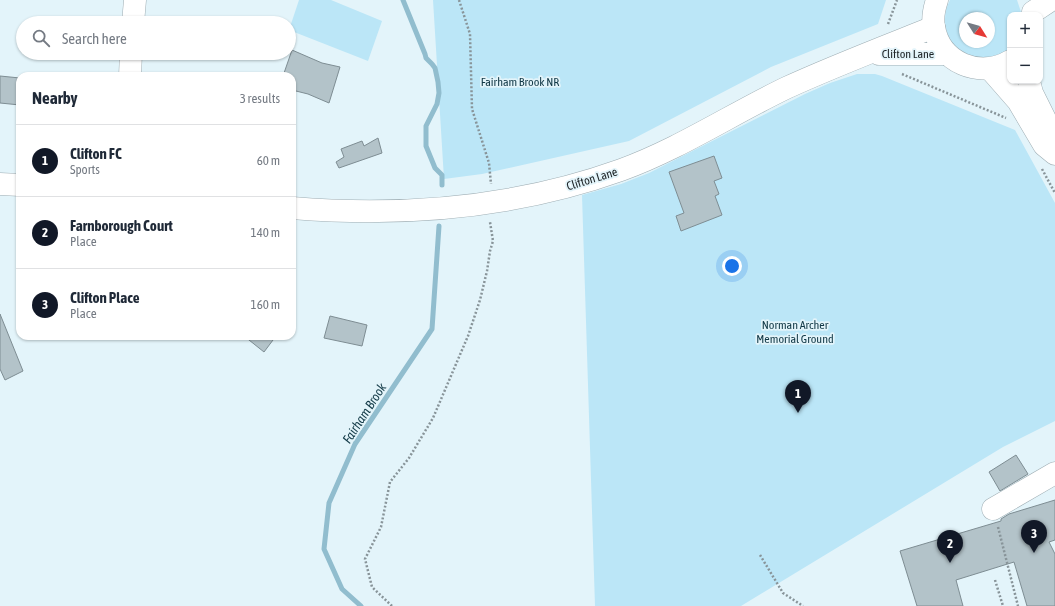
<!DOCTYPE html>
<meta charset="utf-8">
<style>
body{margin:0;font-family:"Asap Condensed",sans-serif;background:#f6f6f7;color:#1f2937}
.controls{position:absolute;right:12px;top:12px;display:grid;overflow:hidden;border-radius:8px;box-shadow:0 1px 3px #0004}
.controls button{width:36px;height:36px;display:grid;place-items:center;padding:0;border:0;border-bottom:1px solid #e0e1e3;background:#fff;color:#1f2937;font:20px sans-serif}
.compass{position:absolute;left:959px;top:12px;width:36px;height:36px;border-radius:50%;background:#fff;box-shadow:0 1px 3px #0004;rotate:127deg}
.you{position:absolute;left:732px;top:266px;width:14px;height:14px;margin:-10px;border:3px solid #fff;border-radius:50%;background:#1a73e8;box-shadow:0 0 0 6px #1a73e833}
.badge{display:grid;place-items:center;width:26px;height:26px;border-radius:50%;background:#111827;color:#fff;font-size:13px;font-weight:700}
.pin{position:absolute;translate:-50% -33px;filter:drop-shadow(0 1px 2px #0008)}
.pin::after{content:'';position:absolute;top:21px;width:14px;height:12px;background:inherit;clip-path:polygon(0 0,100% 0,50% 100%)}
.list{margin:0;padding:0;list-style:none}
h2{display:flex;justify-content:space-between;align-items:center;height:52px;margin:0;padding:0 16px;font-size:17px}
h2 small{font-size:13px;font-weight:400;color:#747a83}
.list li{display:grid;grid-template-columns:26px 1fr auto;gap:12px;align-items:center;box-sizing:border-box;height:72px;padding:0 16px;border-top:1px solid #e0e1e3}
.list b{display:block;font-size:15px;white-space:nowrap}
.list p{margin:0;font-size:13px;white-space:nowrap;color:#747a83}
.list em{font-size:13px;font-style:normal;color:#747a83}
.icon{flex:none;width:22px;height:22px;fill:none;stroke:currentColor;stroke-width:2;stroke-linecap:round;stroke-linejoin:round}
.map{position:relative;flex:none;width:1055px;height:606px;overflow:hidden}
.search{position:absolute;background:#fff;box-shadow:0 1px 3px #0004;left:16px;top:16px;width:280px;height:44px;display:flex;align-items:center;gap:10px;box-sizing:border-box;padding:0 14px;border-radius:22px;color:#747a83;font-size:15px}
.panel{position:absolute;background:#fff;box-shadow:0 1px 3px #0004;left:16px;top:72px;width:280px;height:268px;border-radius:12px}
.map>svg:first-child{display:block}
.green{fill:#bbe6f7;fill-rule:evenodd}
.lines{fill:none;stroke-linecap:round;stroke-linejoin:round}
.stream{stroke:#91bdce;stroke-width:5}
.building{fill:#b3c3c9;stroke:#7e8d93}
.minor-casing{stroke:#9eadb3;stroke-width:23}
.path{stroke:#889499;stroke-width:2.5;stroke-dasharray:2 2;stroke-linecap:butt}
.minor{stroke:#fff;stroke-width:22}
.labels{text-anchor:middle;stroke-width:3.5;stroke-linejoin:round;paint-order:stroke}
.street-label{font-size:12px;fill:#202629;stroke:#e3f4fa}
.park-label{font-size:12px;fill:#113846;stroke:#e3f4fa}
.water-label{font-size:13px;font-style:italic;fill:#133a47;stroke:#e3f4fa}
</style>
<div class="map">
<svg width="1055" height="606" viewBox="0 0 1055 606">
<rect width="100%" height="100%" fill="#e3f4fa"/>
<g class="green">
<polygon points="299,0 331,0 382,21 368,61 289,30"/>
<polygon points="433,0 886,0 878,24 771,67 629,141 482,174 444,179"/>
<path d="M950,0H1017L1022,15H1010V48C1005,53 998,55 991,57C987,57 983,59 979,58C950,56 937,23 950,0ZM965,18H989V42H965Z"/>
<polygon points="857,74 875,74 882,76 1015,130 1055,203 1055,421 1003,447 741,606 595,606 582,195 621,184 649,173 805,94 830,83"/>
</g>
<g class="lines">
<g class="stream">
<polyline points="403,0 425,54 426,58 432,64 435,68 438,82 439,93 437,104 426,126 426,146 435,168 442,175 442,185"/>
<polyline points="361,606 342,589 324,549 329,503 355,444 432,329 439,226"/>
</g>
</g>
<g class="building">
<polygon points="292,50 322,63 340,67 329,103 308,94 292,90 292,76 283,76"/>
<polygon points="0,76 20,78 20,105 0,103"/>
<polygon points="378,138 382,153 339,168 336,162 344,157 341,149 362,141 364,146"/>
<polygon points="714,156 722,178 714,181 719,194 715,196 722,215 681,231 676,216 684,213 669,172"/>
<polygon points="0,314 23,371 5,380 0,369"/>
<polygon points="330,316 367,325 362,346 324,338"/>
<polygon points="244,336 276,336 264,352"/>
<polygon points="1016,455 1028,474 1000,491 989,472"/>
<polygon points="1055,500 1055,540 1049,542 1055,554 1055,606 1027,606 1014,562 956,580 963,606 917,606 900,551 1001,521 1001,519 1009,514"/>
</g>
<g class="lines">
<g class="minor-casing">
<g id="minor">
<path d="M937,0C934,9 932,18 934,27C940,63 980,79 1010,61"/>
<polyline points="1033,12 1051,0"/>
<polyline points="133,23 135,0"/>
<polyline points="879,54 947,54"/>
<polyline points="990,69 1018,101 1044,145 1055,154"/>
<polyline points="130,76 131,53"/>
<polyline points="1029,81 1032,93 1051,131"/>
<polyline points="0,184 20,185"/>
<path d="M292,208C403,217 515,208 621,170C679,149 730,115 786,88C834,66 884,47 934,27"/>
<polyline points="993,509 1055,473"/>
</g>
</g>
<g class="path">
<polyline points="459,0 470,34 472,109 489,163 491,184"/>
<polyline points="888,24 897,0"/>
<polyline points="902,74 1006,118"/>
<polyline points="1042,169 1055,193"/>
<polyline points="998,527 1018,606"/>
<polyline points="760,555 783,593 803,606"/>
<polyline points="995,580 1003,606"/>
<polyline points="392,606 372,587 365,559 381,527 390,482 409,458 433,418 468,336 480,300 487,271 490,251 493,241 490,222"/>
</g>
<use href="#minor" class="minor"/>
</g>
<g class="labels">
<g class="street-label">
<text x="908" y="58">Clifton Lane</text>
<text transform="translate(592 179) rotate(-17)" y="4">Clifton Lane</text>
</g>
<g class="park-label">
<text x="520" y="86">Fairham Brook NR</text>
<text x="795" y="329">Norman Archer<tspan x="795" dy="14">Memorial Ground</tspan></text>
</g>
<g class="water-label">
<text transform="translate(364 413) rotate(-57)" y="5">Fairham Brook</text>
</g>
</g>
</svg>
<div class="controls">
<button>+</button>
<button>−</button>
</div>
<svg class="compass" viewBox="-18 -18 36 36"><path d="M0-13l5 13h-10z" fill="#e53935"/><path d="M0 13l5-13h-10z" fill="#747a83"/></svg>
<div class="you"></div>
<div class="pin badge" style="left:798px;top:413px">1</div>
<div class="pin badge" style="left:950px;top:563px">2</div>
<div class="pin badge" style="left:1034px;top:553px">3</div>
<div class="search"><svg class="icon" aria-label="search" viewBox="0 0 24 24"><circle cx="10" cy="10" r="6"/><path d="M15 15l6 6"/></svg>Search here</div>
<section class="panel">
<h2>Nearby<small>3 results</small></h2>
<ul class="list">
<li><span class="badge">1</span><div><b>Clifton FC</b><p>Sports</p></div><em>60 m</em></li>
<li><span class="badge">2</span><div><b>Farnborough Court</b><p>Place</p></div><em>140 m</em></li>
<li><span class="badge">3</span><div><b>Clifton Place</b><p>Place</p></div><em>160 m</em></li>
</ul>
</section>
</div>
